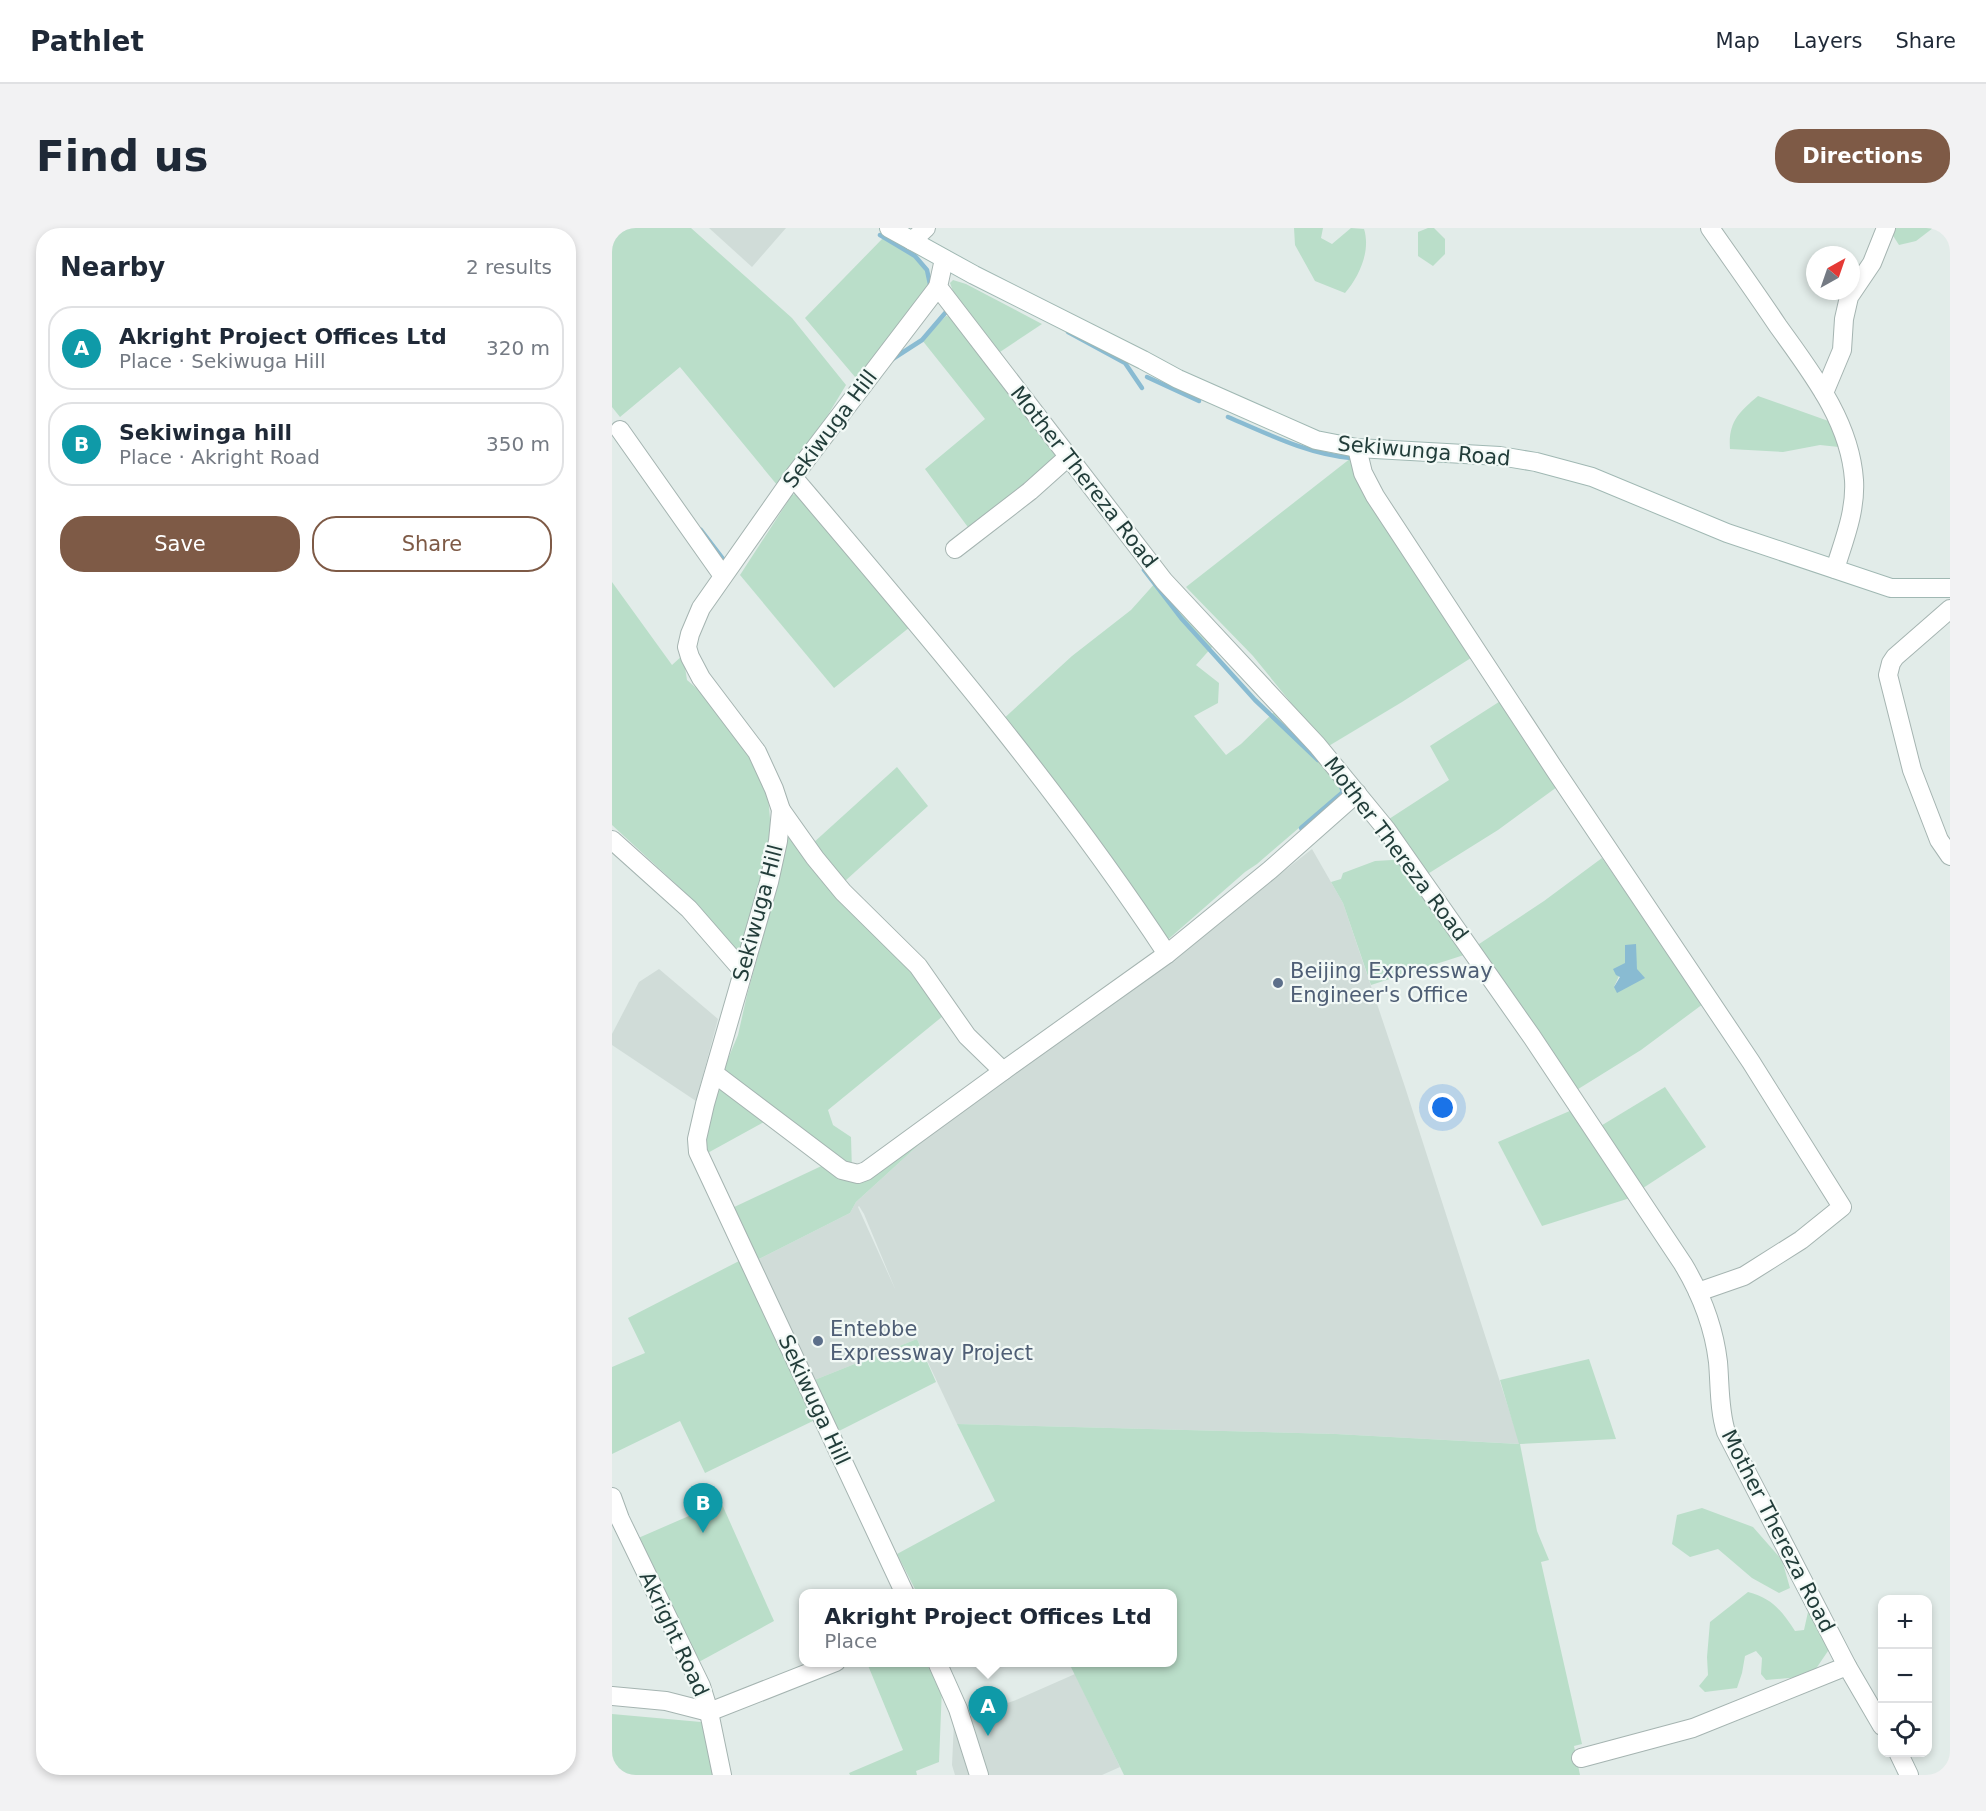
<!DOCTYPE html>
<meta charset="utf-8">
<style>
body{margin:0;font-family:"DejaVu Sans",sans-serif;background:#f2f2f3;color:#1f2937}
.controls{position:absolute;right:18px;bottom:18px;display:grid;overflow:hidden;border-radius:12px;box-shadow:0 3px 9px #0003}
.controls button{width:54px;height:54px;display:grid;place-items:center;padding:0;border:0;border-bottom:2px solid #e0e1e3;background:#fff;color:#1f2937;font:30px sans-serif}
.compass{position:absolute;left:1194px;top:18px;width:54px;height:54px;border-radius:50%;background:#fff;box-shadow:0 3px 9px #0003;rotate:40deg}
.you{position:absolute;left:831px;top:880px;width:21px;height:21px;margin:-15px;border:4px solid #fff;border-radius:50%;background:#1a73e8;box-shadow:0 0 0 9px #1a73e833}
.badge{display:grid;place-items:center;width:39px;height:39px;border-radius:50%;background:#7e5a46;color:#fff;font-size:20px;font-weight:700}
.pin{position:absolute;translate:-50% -50px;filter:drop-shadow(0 2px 3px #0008)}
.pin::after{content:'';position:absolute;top:32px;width:21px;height:18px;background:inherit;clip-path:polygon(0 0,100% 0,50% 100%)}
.popup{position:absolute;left:187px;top:1361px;width:378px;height:78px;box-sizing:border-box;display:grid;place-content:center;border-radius:12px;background:#fff;filter:drop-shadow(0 2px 4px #0005);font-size:20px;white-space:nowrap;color:#747a83}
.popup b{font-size:22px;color:#1f2937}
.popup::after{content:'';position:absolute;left:50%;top:100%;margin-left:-12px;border:12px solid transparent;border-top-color:#fff}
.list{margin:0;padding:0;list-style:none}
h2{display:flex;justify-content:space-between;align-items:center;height:78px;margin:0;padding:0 24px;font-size:26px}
h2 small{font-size:20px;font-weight:400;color:#747a83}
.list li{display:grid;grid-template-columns:39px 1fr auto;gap:18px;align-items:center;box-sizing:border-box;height:84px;margin:0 12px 12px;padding:0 12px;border:2px solid #e0e1e3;border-radius:24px}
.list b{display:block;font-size:22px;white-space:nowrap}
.list p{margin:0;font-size:20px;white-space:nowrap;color:#747a83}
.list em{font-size:20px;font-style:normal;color:#747a83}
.actions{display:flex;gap:12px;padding:18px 24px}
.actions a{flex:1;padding:14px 0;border:2px solid #7e5a46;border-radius:24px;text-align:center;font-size:21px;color:#7e5a46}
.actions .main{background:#7e5a46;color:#fff}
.icon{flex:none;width:33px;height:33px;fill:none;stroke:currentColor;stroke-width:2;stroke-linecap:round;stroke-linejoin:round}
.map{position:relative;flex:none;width:1338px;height:1547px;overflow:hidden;border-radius:24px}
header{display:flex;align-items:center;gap:36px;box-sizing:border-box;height:84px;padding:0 30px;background:#fff;border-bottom:2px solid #e0e1e3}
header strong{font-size:28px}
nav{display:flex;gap:33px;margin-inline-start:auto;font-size:21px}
.intro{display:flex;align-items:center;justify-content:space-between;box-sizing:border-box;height:144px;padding:0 36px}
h1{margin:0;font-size:42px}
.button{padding:15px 27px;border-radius:24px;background:#7e5a46;color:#fff;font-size:21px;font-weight:700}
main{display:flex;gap:36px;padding:0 36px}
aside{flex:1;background:#fff;border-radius:24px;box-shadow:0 3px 9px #0003}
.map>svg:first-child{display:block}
.built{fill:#d0dcd8;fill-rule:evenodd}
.green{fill:#badec9;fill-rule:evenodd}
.water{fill:#89bbd2}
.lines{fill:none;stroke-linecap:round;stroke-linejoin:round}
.stream{stroke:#89bbd2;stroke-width:4.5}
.minor-casing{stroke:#a5b4b1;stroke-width:20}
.tertiary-casing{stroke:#a5b4b1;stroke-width:20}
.secondary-casing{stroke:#a0b8b3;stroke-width:20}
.minor{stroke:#fff;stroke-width:18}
.tertiary{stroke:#fff;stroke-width:18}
.secondary{stroke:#fff;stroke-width:18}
.service-dot{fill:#5c6f8a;stroke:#f2f9f6;stroke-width:2}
.labels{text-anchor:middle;stroke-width:4.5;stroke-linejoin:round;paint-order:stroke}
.street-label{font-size:21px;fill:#223d3a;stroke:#f2f9f6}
.service-label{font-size:21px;fill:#4e5e75;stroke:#f2f9f6;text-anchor:start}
</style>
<header>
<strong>Pathlet</strong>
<nav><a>Map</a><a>Layers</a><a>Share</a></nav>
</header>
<div class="intro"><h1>Find us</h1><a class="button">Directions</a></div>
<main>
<aside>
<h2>Nearby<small>2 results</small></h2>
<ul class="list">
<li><span class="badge" style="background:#0f9aa8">A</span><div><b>Akright Project Offices Ltd</b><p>Place · Sekiwuga Hill</p></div><em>320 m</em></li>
<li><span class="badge" style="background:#0f9aa8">B</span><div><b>Sekiwinga hill</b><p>Place · Akright Road</p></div><em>350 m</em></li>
</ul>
<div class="actions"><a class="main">Save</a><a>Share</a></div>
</aside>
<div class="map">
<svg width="1338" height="1547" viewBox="0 0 1338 1547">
<rect width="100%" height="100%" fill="#e2ece9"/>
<g class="built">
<polygon points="97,0 174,0 140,39"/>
<path d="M700,621L731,675L793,859L908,1216L724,1206L345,1196L305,1111L200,1153L143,1033L238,985L244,974L312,912L391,848L526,758ZM247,978L252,986L284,1063L246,979Z"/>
<polygon points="47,741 106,791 84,873 0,817 0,806 27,754"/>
<polygon points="463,1446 508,1539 490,1547 343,1547 340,1537 342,1494 404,1472"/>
</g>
<g class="green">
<polygon points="0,0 79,0 180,90 234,157 170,263 68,139 8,189 0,179"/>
<path d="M682,0H711L709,10L720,16L739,0L752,1C759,23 747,49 733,65L703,53L683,17Z"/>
<polygon points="816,0 822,0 833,11 833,26 821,38 806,28 806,4"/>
<polygon points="1276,0 1321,0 1304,13 1287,17"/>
<path d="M272,9C302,27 311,27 320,64L249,156L193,90Z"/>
<polygon points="341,52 354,56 430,96 388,124 342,66 338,55"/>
<polygon points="334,88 344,90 455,237 361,306 313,241 373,191 310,112"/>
<path d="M1146,168L1222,195L1227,219L1208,217L1171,224L1118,221C1116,194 1127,184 1146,168Z"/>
<polygon points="739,230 862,428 790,474 715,519 641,428 574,359"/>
<polygon points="186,265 298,399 222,460 128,347 180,267"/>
<polygon points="545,353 601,418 584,437 607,455 606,475 582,488 614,527 629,516 663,483 711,532 730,563 645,636 633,644 552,715 388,494 460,428 519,382"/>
<polygon points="0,354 60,437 71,427 75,452 90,465 132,517 155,556 159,602 134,723 125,729 65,657 0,597"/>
<polygon points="890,472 945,559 886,602 814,647 777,591 837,552 818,518"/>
<polygon points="285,539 316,578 233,653 200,616"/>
<polygon points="175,600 297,741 331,788 216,882 221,897 239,909 240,943 253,951 312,912 244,974 238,985 143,1033 118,981 218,934 154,893 92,927 94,895 102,864 126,807 135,767 156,691"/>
<polygon points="786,630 852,727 759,757 731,675 719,654 729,651 731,645 763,633 780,632"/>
<path d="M990,630L1091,776L1029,822L963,863L861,720L932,673ZM1023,728L1025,741L1002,759L1013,735Z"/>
<polygon points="1053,859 1094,919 1028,962 987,899"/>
<polygon points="960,882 1018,970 930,998 886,914"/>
<polygon points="129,1032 203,1192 93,1245 68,1193 0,1226 0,1139 33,1125 16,1090"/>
<polygon points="305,1111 324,1154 225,1204 200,1153"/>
<polygon points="977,1131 1004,1211 908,1216 925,1303 937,1332 929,1334 970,1516 962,1518 968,1547 512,1547 457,1435 560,1434 560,1366 305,1365 285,1326 383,1273 345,1196 724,1206 907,1216 888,1152"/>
<polygon points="109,1274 162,1393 85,1435 24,1311"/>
<polygon points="1090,1280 1141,1299 1170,1332 1178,1360 1167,1365 1140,1350 1106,1321 1078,1329 1060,1316 1065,1287"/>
<path d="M1136,1364C1160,1370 1170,1383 1183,1403L1192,1402L1198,1375L1219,1406L1216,1423L1199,1448L1154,1452L1149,1446L1150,1430L1144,1423L1133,1428L1130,1445L1125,1460L1093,1464L1087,1458L1096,1447L1095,1429L1098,1394Z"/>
<polygon points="255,1435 313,1435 330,1459 327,1534 304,1543 305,1547 238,1547 237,1545 291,1522"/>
<polygon points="0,1486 89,1494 94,1499 105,1547 0,1547"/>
</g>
<polygon class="water" points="1024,716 1025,741 1033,750 1005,765 1002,759 1008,749 1004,747 1001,741 1013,735 1013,717"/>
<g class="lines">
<g class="stream">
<polyline points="268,7 303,28 315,42 319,61"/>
<polyline points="456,104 513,135 530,160"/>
<polyline points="279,132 310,112 334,84"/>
<polyline points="535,149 587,173"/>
<path d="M616,189C656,206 695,226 739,230"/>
<polyline points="89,302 115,336"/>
<polyline points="532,342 569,390 643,472 706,532"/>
<polyline points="689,600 731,564 728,556"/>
</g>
<g class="minor-casing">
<g id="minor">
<path d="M1098,0C1121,33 1144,65 1166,98C1199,144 1238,193 1242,252C1244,283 1232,312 1223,341"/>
<polyline points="300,13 314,0"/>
<polyline points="1212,165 1230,122 1232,91 1237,69 1260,35 1274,0"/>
<polyline points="8,202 111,348"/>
<polyline points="745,220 751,245 763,268 943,542 1139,834 1230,979 1189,1012 1132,1048 1086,1064"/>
<path d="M181,249C312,403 444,557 555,726"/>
<polyline points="343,321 418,263 456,229"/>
<polyline points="1338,381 1283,429 1279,435 1276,447 1300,542 1327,612 1338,628"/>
<polyline points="169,582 203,630 231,664 306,738 355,808 391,843"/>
<polyline points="0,612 77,681 131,743"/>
<polyline points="103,846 230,942 246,946 254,943 398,838 555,726 658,642 745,565"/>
<polyline points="0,1269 8,1291 89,1458 97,1484 110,1547"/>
<polyline points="293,1366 86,924 85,911 93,876 157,654 166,613 169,582 162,561 145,524 89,450 78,429 75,419 78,406 89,380 181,249 326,59"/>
<polyline points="325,1434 346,1481 367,1547"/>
<polyline points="0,1468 54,1473 97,1484 224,1434"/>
<polyline points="969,1530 1081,1500 1235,1438"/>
</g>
</g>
<g class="tertiary-casing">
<g id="tertiary">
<path d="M332,31L326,59L552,353L705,517L774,601L920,809L1071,1036C1089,1066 1102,1100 1106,1134C1108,1157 1107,1182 1114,1204L1235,1438L1270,1498"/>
<polyline points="1286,1524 1297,1547"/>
</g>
</g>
<g class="secondary-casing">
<polyline id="secondary" points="277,0 362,47 531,132 566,151 704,212 745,220 888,228 924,234 980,249 1115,305 1279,360 1338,360"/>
</g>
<use href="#minor" class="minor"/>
<use href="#tertiary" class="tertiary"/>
<use href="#secondary" class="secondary"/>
</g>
<g class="service-dot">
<circle cx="666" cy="755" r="6"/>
<circle cx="206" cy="1113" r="6"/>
</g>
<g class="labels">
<g class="street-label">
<text transform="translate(218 201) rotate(-53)" y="7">Sekiwuga Hill</text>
<text transform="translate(812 223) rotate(5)" y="7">Sekiwunga Road</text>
<text transform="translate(472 249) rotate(52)" y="7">Mother Thereza Road</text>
<text transform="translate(784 621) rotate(53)" y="7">Mother Thereza Road</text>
<text transform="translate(146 685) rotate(-75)" y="7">Sekiwuga Hill</text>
<text transform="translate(202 1172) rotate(65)" y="7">Sekiwuga Hill</text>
<text transform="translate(1166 1303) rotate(63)" y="7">Mother Thereza Road</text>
<text transform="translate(62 1406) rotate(65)" y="7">Akright Road</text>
</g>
<g class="service-label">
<text x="678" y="750">Beijing Expressway<tspan x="678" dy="24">Engineer's Office</tspan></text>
<text x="218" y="1108">Entebbe<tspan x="218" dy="24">Expressway Project</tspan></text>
</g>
</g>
</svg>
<div class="controls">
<button>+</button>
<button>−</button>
<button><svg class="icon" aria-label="locate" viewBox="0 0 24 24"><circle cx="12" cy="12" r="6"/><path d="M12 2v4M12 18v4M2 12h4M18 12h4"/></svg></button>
</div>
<svg class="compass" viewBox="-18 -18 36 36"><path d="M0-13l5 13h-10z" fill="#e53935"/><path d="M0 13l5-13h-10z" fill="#747a83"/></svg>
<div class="you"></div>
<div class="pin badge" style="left:376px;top:1508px;background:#0f9aa8">A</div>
<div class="popup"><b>Akright Project Offices Ltd</b>Place</div>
<div class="pin badge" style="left:91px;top:1305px;background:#0f9aa8">B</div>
</div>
</main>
